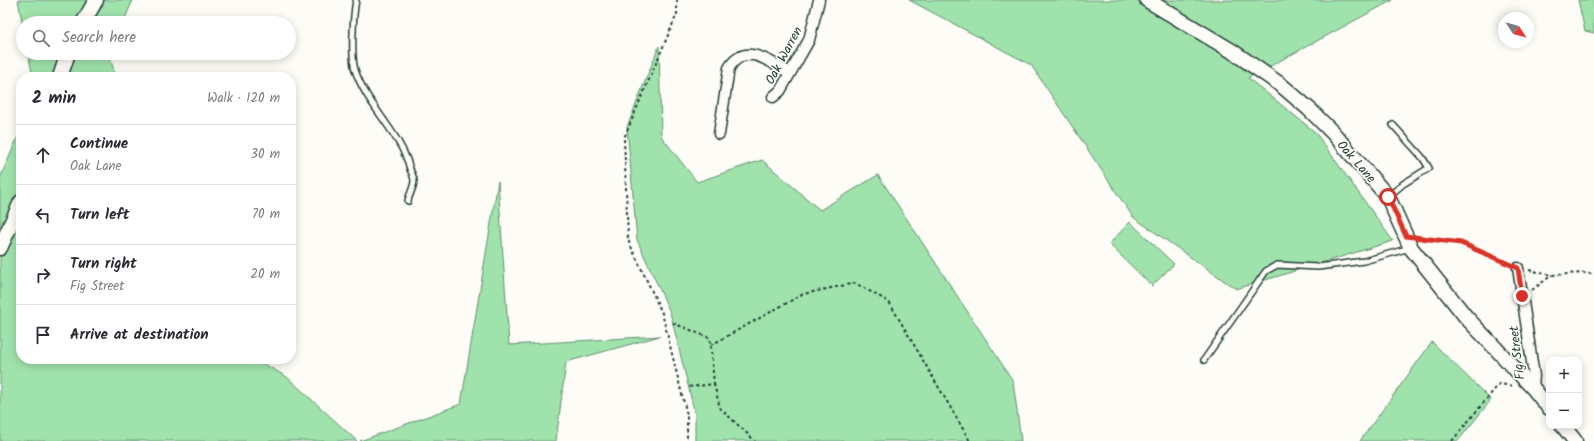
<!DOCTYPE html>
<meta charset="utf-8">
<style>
body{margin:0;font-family:Kalam,sans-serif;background:#f7f7f7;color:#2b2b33}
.controls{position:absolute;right:12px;bottom:12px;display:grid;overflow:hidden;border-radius:8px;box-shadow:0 2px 10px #0003}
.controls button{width:36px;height:36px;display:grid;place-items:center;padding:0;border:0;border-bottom:1px solid #e1e1e2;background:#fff;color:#2b2b33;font:20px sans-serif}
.compass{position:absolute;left:1498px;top:12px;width:36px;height:36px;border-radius:50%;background:#fff;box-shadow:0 2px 10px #0003;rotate:126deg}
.stop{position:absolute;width:12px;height:12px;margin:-9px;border:3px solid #d93025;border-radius:50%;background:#fff}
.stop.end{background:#d93025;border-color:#fff;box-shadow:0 1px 4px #0008}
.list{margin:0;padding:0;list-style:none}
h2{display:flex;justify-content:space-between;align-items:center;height:52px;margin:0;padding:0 16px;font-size:17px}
h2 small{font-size:13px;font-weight:400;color:#7c7c81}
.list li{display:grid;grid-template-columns:26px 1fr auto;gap:12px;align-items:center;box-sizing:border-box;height:60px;padding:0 16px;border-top:1px solid #e1e1e2}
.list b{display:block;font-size:15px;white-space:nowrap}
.list p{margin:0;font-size:13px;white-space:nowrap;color:#7c7c81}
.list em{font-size:13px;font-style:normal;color:#7c7c81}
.icon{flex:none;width:22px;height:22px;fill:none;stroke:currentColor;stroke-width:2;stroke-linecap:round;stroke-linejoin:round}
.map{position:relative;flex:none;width:1594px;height:441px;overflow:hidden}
.search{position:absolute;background:#fff;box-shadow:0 2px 10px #0003;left:16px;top:16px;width:280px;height:44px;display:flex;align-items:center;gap:10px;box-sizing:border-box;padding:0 14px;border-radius:22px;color:#7c7c81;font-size:15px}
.panel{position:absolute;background:#fff;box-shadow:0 2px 10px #0003;left:16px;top:72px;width:280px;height:292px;border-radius:16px}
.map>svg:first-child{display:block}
.green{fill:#a0e2ac;stroke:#609070}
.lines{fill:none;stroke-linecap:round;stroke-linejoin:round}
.lane-casing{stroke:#1f3d34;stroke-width:8}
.street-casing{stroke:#1f3d34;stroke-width:13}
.secondary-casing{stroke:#1f3d34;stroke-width:17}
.path{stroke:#1f3d34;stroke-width:2;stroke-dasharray:3 3;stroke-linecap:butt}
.lane{stroke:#fdfcf7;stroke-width:5}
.street{stroke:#fdfcf7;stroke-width:10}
.secondary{stroke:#fdfcf7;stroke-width:14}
.route{stroke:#d93025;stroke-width:5}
.labels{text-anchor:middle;stroke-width:3.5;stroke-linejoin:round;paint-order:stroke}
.street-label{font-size:13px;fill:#1f3d34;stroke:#fdfcf7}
</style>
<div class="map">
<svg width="1594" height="441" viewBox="0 0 1594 441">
<rect width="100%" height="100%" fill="#fdfcf7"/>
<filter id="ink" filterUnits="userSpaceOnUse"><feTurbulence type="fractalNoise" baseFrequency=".025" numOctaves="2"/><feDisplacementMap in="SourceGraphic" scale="8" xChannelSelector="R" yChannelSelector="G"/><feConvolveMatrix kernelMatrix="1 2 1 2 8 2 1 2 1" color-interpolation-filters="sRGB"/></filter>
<g filter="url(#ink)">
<g class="green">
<polygon points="18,0 133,0 123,23 23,23 23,27"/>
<polygon points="909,0 1393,0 1248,78 1315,132 1393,241 1236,289 1133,217 1031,65"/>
<polygon points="1578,0 1594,0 1594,33 1585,31"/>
<polygon points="659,46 661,136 697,182 762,160 820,210 878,175 1013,381 1021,441 695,441 695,414 670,312 637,240 627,127"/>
<polygon points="28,53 110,53 109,55 116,77 33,77"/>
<polygon points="21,130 21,359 255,359 287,377 357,441 0,441 0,178"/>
<polygon points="498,181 509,345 660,336 566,362 556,441 360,441 461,404"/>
<polygon points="1130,222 1174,264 1152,286 1109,244"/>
<polygon points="1432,342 1491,400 1458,441 1360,441"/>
</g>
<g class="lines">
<g class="lane-casing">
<g id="lane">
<path d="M356,0C353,16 351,56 355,70C367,106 400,132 410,169C411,172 414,177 414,181C414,187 409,195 408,201"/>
<polyline points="1388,197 1403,184 1429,168 1422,157 1393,125"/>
<polyline points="1204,360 1266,271 1277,265 1318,267 1364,261 1410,248"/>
</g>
</g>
<g class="street-casing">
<g id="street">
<polyline points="773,97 780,91 809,40 819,0"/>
<path d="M719,134L729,68C745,41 770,62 790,73"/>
<polyline points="1518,268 1534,376 1533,388"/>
</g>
</g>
<g class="secondary-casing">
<g id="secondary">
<polyline points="1147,0 1232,51 1281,85 1309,109 1333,133 1388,197 1411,248 1466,317 1533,388 1549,408"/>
<polyline points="83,23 96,0"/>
<polyline points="60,77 68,53"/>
<polyline points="0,248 21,202"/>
<polyline points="1563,426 1575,441"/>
</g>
</g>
<g class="path">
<polyline points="677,0 677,14 624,138 628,240 662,313 687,415 687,441"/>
<polyline points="1421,238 1461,243 1510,264"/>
<polyline points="1529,270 1552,275 1583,273 1594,274"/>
<polyline points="1532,290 1552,275"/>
<polyline points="673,323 710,338 714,384 688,387"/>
<polyline points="711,345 803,294 855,283 889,302 970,441"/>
<polyline points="714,384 720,408 755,441"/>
<polyline points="1452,441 1499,384 1514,386"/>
</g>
<use href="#lane" class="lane"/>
<use href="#street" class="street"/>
<use href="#secondary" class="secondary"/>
</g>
</g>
<g class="lines" filter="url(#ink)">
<polyline class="route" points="1388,197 1406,236 1461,243 1518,268 1522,296"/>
</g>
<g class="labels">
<g class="street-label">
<text transform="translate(783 55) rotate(-62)" y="5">Oak Warren</text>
<text transform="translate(1357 161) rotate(49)" y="5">Oak Lane</text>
<text transform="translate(1516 353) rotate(-97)" y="5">Fig Street</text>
</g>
</g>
</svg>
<div class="controls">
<button>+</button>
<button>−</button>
</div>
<svg class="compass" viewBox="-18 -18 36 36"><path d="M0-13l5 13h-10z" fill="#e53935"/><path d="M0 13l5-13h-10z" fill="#7c7c81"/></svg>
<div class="stop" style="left:1388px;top:197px"></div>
<div class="stop end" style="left:1522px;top:296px"></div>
<div class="search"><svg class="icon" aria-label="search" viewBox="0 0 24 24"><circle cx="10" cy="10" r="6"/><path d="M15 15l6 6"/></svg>Search here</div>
<section class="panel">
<h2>2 min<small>Walk · 120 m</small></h2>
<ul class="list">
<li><svg class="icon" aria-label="ahead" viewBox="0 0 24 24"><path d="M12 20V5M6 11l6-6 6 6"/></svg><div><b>Continue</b><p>Oak Lane</p></div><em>30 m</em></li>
<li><svg class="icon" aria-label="left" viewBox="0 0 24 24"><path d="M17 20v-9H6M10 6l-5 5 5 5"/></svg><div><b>Turn left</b></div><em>70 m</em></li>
<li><svg class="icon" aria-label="right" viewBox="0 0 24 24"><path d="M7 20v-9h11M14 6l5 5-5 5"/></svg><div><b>Turn right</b><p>Fig Street</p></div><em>20 m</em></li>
<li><svg class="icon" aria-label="arrive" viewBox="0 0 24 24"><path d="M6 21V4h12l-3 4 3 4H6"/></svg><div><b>Arrive at destination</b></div></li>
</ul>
</section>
</div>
